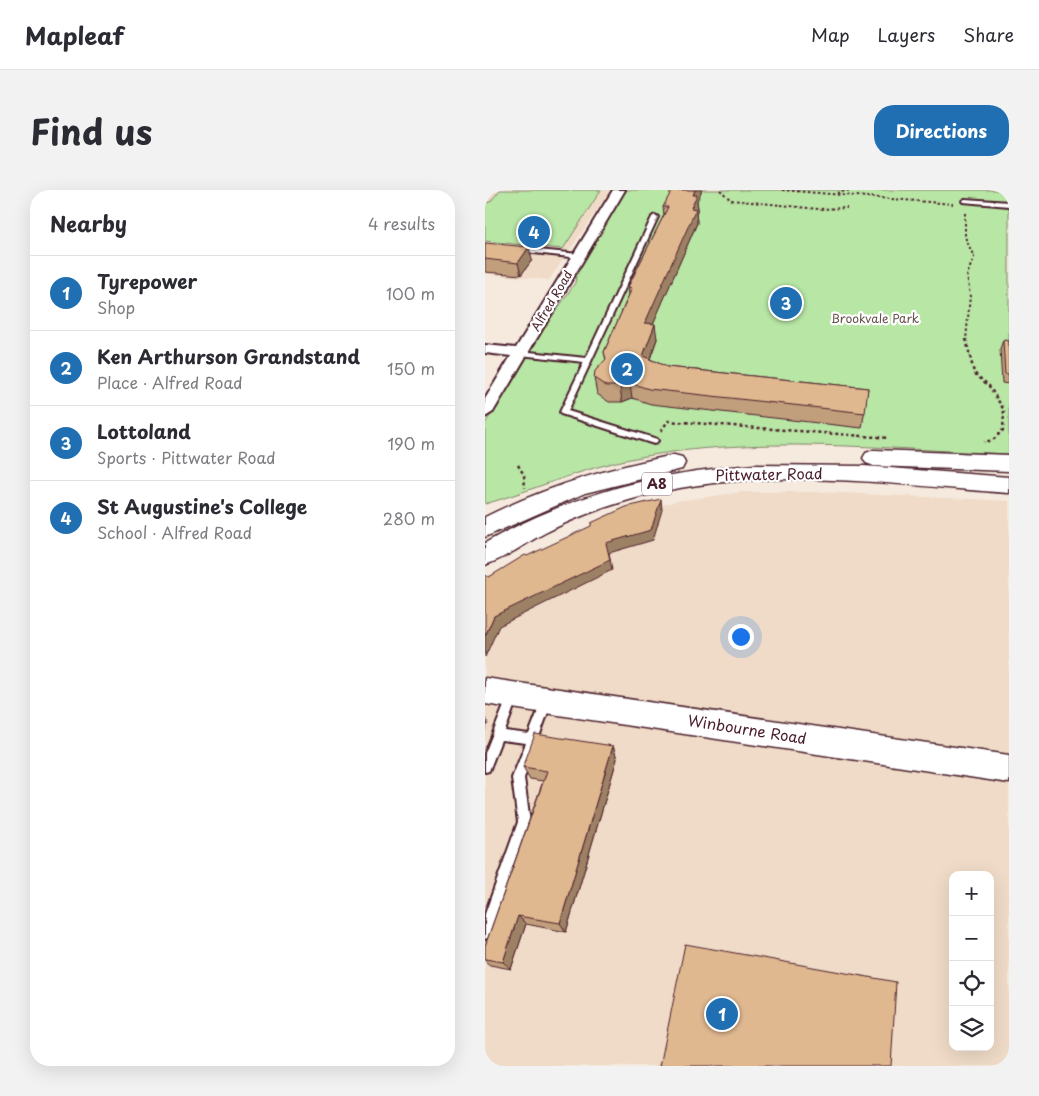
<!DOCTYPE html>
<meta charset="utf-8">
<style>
body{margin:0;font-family:"Playpen Sans",sans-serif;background:#f2f2f3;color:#2b2b33}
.controls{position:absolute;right:15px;bottom:15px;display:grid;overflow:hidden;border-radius:10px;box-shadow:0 5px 20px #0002}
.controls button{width:45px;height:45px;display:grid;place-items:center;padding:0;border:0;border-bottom:1px solid #e1e1e2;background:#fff;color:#2b2b33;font:25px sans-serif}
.you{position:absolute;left:255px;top:446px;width:18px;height:18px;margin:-12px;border:4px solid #fff;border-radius:50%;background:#1a73e8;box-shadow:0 0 0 8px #1a73e833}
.badge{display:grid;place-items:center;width:32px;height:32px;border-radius:50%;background:#1f6fb2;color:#fff;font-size:16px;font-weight:700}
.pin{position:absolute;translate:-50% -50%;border:2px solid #fff;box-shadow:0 1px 5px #0006}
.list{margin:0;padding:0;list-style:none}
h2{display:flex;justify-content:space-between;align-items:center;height:65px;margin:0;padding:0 20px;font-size:21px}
h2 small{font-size:16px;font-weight:400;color:#7c7c81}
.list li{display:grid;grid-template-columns:32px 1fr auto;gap:15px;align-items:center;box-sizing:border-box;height:75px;padding:0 20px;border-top:1px solid #e1e1e2}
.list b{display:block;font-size:19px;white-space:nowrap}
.list p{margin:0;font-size:16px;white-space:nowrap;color:#7c7c81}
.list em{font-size:16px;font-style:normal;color:#7c7c81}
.icon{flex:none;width:28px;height:28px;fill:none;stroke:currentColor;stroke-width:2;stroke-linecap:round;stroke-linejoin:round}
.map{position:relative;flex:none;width:524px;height:876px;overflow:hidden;border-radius:20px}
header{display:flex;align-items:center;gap:30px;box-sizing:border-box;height:70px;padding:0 25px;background:#fff;border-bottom:1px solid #e1e1e2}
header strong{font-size:24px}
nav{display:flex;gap:28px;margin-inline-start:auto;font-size:18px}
.intro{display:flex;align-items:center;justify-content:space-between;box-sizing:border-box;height:120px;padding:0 30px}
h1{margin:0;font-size:35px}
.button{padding:12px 22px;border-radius:20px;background:#1f6fb2;color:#fff;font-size:18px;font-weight:700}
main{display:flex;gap:30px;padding:0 30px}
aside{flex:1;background:#fff;border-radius:20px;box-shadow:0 5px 20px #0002}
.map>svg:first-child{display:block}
.built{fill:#efdbc7;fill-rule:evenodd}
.green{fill:#b8e6a5;stroke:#818268}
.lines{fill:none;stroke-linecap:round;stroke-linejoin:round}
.lane-casing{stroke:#4a1f2b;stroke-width:4}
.street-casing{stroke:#4a1f2b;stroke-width:4}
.secondary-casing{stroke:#4a1f2b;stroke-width:3}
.highway-casing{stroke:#4a1f2b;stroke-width:3}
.path-far1{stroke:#4a1f2b;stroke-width:2;stroke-dasharray:2.5 2.5;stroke-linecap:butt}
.path{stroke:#4a1f2b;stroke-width:2.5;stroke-dasharray:3 3;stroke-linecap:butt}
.lane{fill:#fff;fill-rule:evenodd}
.street{fill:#fff;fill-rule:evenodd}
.secondary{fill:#fff;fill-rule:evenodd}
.highway{fill:#fff;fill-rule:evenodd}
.wall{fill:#c19e7c;stroke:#4a1f2b}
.shaded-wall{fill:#9d8165;stroke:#4a1f2b}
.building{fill:#e0b890;stroke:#4a1f2b}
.labels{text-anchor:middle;stroke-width:4.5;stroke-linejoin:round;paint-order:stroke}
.far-street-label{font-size:12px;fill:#4a1f2b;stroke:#fff}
.far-park-label{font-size:12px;fill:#66514a;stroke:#fff}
.shield{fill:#fff;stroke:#80626b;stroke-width:1}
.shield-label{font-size:14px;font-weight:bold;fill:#4a1f2b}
.street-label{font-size:15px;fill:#4a1f2b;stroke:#fff}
</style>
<header>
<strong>Mapleaf</strong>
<nav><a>Map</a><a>Layers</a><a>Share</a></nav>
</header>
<div class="intro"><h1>Find us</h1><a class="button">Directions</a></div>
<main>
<aside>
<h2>Nearby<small>4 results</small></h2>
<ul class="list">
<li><span class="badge">1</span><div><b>Tyrepower</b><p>Shop</p></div><em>100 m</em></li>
<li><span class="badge">2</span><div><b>Ken Arthurson Grandstand</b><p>Place · Alfred Road</p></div><em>150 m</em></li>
<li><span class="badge">3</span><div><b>Lottoland</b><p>Sports · Pittwater Road</p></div><em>190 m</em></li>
<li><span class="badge">4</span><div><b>St Augustine's College</b><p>School · Alfred Road</p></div><em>280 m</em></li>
</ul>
</aside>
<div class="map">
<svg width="524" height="876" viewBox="0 0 524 876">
<rect width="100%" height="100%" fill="#f6eade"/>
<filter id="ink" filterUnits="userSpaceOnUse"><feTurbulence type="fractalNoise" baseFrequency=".02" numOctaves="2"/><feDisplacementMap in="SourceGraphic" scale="10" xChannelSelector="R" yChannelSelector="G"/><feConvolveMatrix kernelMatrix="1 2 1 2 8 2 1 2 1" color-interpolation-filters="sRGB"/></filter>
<g filter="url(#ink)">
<g class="built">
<polygon points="0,0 126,0 64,90 0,84"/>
<path d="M257,302H335L524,311V876H0V388L28,372L92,343L153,321L192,311ZM468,685H505V857H468Z"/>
</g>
<g class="green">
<polygon points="15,0 116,0 78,59 0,51 0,13 5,12"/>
<path d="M134,0H524V264C399,259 269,244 145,269C95,279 49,300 0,314V234L44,161L90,93L94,66Z"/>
</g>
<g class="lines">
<g class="lane-casing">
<g id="lane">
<polygon points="480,9 524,12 524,16 478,12 477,11"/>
<polygon points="170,25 173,27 83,221 172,249 173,251 169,254 76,224 75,222 99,172 35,165 31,163 35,161 101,168 167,27"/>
<polygon points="33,58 94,64 97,66 94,68 31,61 30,60"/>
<polygon points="28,501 32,503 33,506 20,541 44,544 58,508 62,506 66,508 67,511 39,588 45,632 7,742 5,747 0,749 0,724 33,632 27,588 41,553 16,550 4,581 0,582 0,563 23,506 24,503"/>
</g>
</g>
<g class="street-casing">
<polygon id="street" points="128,0 140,0 8,222 0,227 0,209 26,166 0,163 0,155 31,158"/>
</g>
<g class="secondary-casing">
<polygon id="secondary" points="0,488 524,565 524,593 0,514"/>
</g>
<g class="highway-casing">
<g id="highway">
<polygon points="389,260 524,265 524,281 389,276 381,273 378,268 381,263"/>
<path d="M189,265L197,267L200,273L197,279L100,303L0,347V327C60,297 123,278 189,265Z"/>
<path d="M270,275L379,276L524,287V303C400,294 266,273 144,310C116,318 87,329 60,343C41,353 21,368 0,375V353C84,305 174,281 270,275Z"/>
</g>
</g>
<g class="path-far1">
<polyline points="235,0 246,10 334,19 362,18"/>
<polyline points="297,0 468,14"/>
<polyline points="352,3 365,0"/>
<polyline points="480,23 480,47 489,67 482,85 485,106 481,150"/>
</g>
<g class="path">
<polyline points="481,149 489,183 504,196 519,220 518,240 508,250 499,252"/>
<polyline points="176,241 183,231 404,248"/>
<polyline points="33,275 39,285 40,298"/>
</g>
<use href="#lane" class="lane"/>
<use href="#street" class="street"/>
<use href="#secondary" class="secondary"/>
<use href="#highway" class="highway"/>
</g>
<g class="wall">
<polygon points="212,11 213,19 211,23 212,33 168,133 172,149 165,169 182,177 383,198 377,238 166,214 147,208 137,212 124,212 112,204 109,188 121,170 119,162 144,105 143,97 179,25 178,17"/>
<polygon points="0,53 47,70 36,85 0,82"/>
<polygon points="518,150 524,151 524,194 517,193 515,159"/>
<polygon points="128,556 132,569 81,742 41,734 26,779 5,775 0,771 0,756 58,591 45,589 38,577"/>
</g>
<g class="shaded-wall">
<polygon points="210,0 217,0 212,11 213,19 211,23 212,33 162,148 160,133 206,18 208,5"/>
<polygon points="44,57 47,70 36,85 33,73"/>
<polygon points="170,134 172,149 160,182 158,166"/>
<polygon points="145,193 147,208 137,212 135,196"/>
<polygon points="176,309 177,320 168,350 124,363 127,380 14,436 0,467 0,446 9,426 121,353"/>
<polygon points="0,528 3,533 0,540"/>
<polygon points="128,556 132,569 81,742 75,733"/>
<polygon points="33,726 41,734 26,779 18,772"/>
</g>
<g class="building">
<polygon points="187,0 210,0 208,5 212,5 206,18 211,19 160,133 170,134 158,166 182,177 383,198 380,223 164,199 145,193 135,196 121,196 109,188 110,181 121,169 119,162 147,98 143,97 183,17 178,17"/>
<polygon points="0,53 44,57 33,73 0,69"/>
<polygon points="518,150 524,151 524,184 520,184"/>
<polygon points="176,309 166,340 121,353 125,370 9,426 0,446 0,385 4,387 40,365 42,366 106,336 106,333 141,317"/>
<polygon points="50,544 128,556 75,733 33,726 18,772 0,769 0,756 62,581 38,577"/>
<polygon points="200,754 411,792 406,876 175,876"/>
</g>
</g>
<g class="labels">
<g class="far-street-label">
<text transform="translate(67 111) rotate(-59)" y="4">Alfred Road</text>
</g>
<g class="far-park-label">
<text x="390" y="133">Brookvale Park</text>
</g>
<rect class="shield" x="157" y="282.5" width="30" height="23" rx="4"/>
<g class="shield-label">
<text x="172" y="299">A8</text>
</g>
<g class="street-label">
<text transform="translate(284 285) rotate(-1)" y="5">Pittwater Road</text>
<text transform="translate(262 540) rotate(9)" y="5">Winbourne Road</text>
</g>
</g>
</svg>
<div class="controls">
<button>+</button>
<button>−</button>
<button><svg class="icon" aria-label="locate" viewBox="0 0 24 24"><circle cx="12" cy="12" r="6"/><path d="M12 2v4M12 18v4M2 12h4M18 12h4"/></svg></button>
<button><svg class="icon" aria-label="layers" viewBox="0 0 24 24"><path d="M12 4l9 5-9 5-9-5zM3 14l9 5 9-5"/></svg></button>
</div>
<div class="you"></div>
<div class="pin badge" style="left:237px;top:824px">1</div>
<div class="pin badge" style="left:142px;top:179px">2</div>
<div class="pin badge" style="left:301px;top:113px">3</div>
<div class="pin badge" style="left:49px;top:42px">4</div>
</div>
</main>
